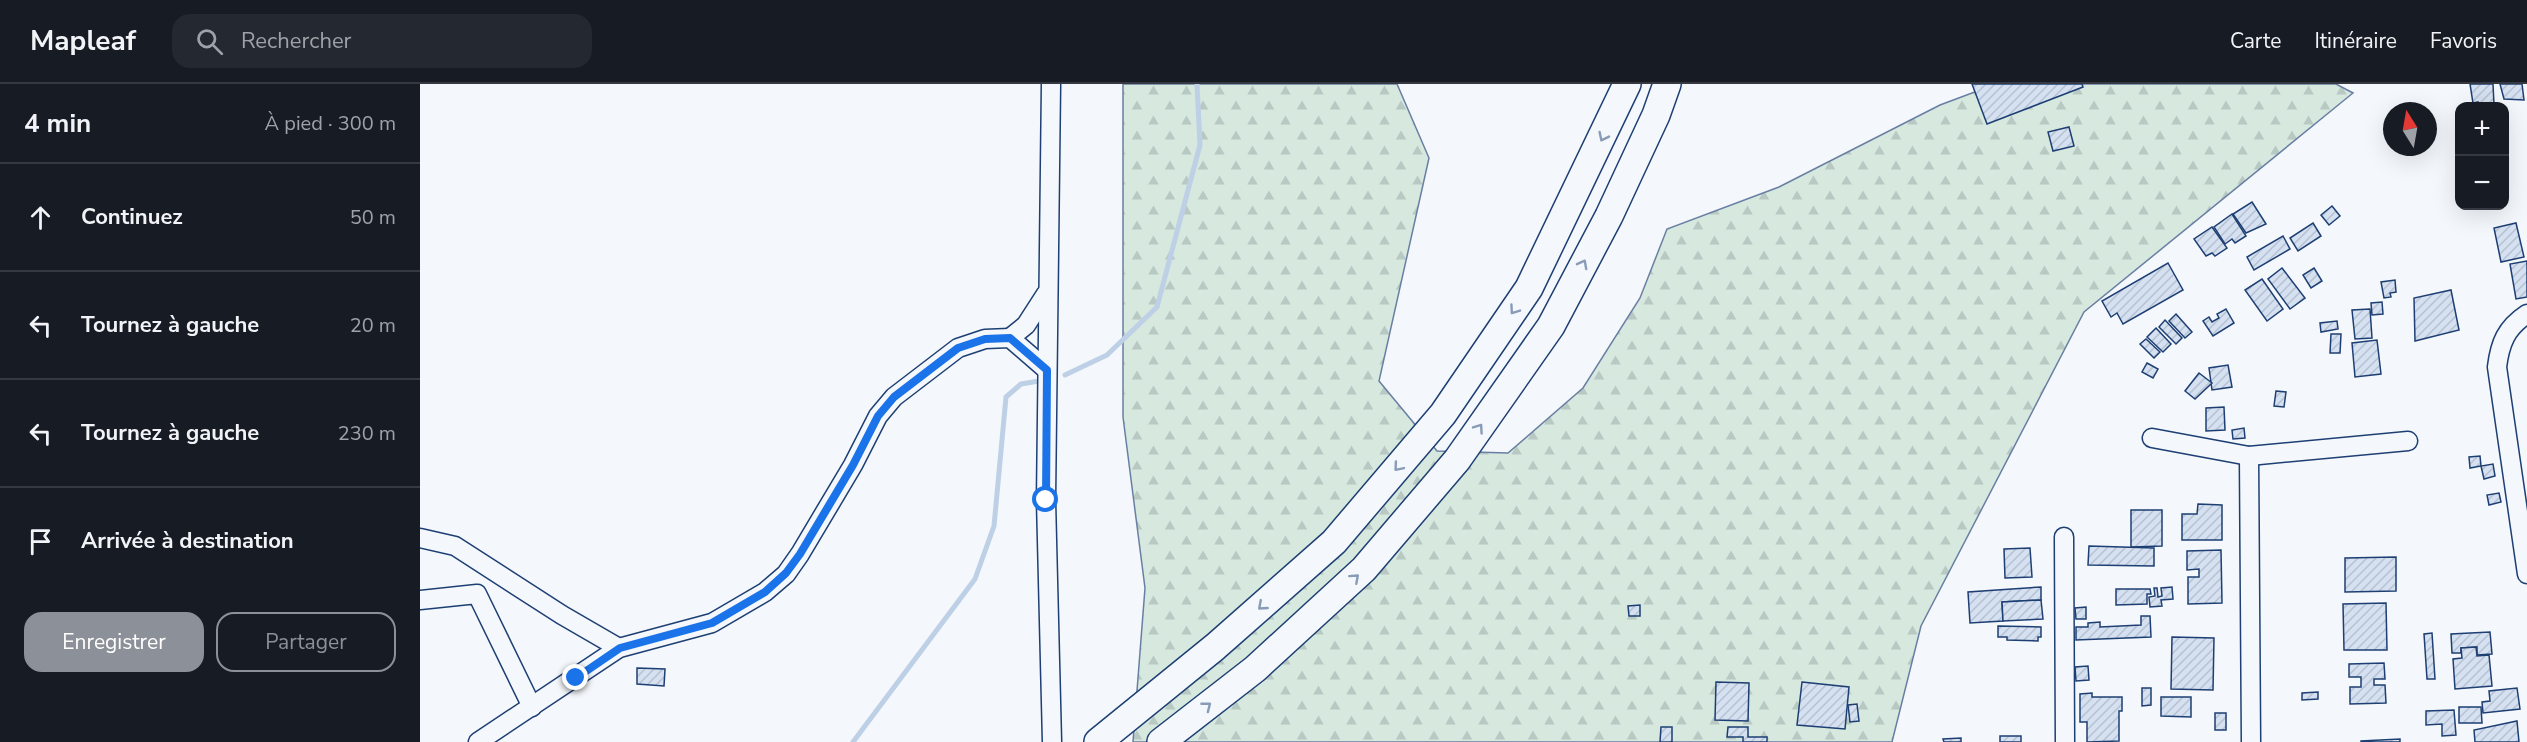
<!DOCTYPE html>
<html lang="fr">
<meta charset="utf-8">
<style>
body{margin:0;font-family:"Nunito Sans",sans-serif;background:#242831;color:#f1f3f6}
.controls{position:absolute;right:18px;top:18px;display:grid;overflow:hidden;border-radius:12px;box-shadow:0 6px 24px #0002}
.controls button{width:54px;height:54px;display:grid;place-items:center;padding:0;border:0;border-bottom:2px solid #363941;background:#171b24;color:#f1f3f6;font:30px sans-serif}
.compass{position:absolute;left:1963px;top:18px;width:54px;height:54px;border-radius:50%;background:#171b24;box-shadow:0 6px 24px #0002;rotate:349deg}
.stop{position:absolute;width:18px;height:18px;margin:-14px;border:4px solid #1a73e8;border-radius:50%;background:#fff}
.stop.end{background:#1a73e8;border-color:#fff;box-shadow:0 2px 6px #0008}
.list{margin:0;padding:0;list-style:none}
h2{display:flex;justify-content:space-between;align-items:center;height:78px;margin:0;padding:0 24px;font-size:26px}
h2 small{font-size:20px;font-weight:400;color:#9ea1a6}
.list li{display:grid;grid-template-columns:39px 1fr auto;gap:18px;align-items:center;box-sizing:border-box;height:108px;padding:0 24px;border-top:2px solid #363941}
.list b{display:block;font-size:22px;white-space:nowrap}
.list em{font-size:20px;font-style:normal;color:#9ea1a6}
.actions{display:flex;gap:12px;padding:18px 24px}
.actions a{flex:1;padding:14px 0;border:2px solid #8c9099;border-radius:18px;text-align:center;font-size:21px;color:#8c9099}
.actions .main{background:#8c9099;color:#fff}
.icon{flex:none;width:33px;height:33px;fill:none;stroke:currentColor;stroke-width:2;stroke-linecap:round;stroke-linejoin:round}
.map{position:relative;flex:none;width:2107px;height:658px;overflow:hidden}
header{display:flex;align-items:center;gap:36px;box-sizing:border-box;height:84px;padding:0 30px;background:#171b24;border-bottom:2px solid #363941}
header strong{font-size:28px}
nav{display:flex;gap:33px;margin-inline-start:auto;font-size:21px}
.search{width:420px;height:54px;background:#242831;display:flex;align-items:center;gap:15px;box-sizing:border-box;padding:0 21px;border-radius:18px;color:#9ea1a6;font-size:22px}
main{display:flex}
aside{flex:1;background:#171b24}
.map>svg:first-child{display:block}
.forest{fill:url(#forest-firs);stroke:#687fa3;stroke-width:1.5}
.lines{fill:none;stroke-linecap:round;stroke-linejoin:round}
.stream{stroke:#bed0e5;stroke-width:5}
.building{fill:url(#building-hatch);stroke:#1d3f73;stroke-width:1.5}
.minor-casing{stroke:#1d3f73;stroke-width:21}
.highway-casing{stroke:#1d3f73;stroke-width:30}
.minor{stroke:#f4f7fb;stroke-width:18}
.highway{stroke:#f4f7fb;stroke-width:27}
.oneway{stroke:#889bb7}
.route{stroke:#1a73e8;stroke-width:8}
</style>
<header>
<strong>Mapleaf</strong>
<div class="search"><svg class="icon" aria-label="search" viewBox="0 0 24 24"><circle cx="10" cy="10" r="6"/><path d="M15 15l6 6"/></svg>Rechercher</div>
<nav><a>Carte</a><a>Itinéraire</a><a>Favoris</a></nav>
</header>
<main>
<aside>
<h2>4 min<small>À pied · 300 m</small></h2>
<ul class="list">
<li><svg class="icon" aria-label="ahead" viewBox="0 0 24 24"><path d="M12 20V5M6 11l6-6 6 6"/></svg><div><b>Continuez</b></div><em>50 m</em></li>
<li><svg class="icon" aria-label="left" viewBox="0 0 24 24"><path d="M17 20v-9H6M10 6l-5 5 5 5"/></svg><div><b>Tournez à gauche</b></div><em>20 m</em></li>
<li><svg class="icon" aria-label="left" viewBox="0 0 24 24"><path d="M17 20v-9H6M10 6l-5 5 5 5"/></svg><div><b>Tournez à gauche</b></div><em>230 m</em></li>
<li><svg class="icon" aria-label="arrive" viewBox="0 0 24 24"><path d="M6 21V4h12l-3 4 3 4H6"/></svg><div><b>Arrivée à destination</b></div></li>
</ul>
<div class="actions"><a class="main">Enregistrer</a><a>Partager</a></div>
</aside>
<div class="map">
<svg width="2107" height="658" viewBox="0 0 2107 658">
<defs>
<pattern id="forest-firs" width="22" height="20" patternUnits="userSpaceOnUse" patternTransform="scale(1.5)"><rect width="22" height="20" fill="#d7e8df"/><path d="M5 1l3.5 6h-7zM16 11l3.5 6h-7z" fill="#b8c8c3"/></pattern>
<pattern id="building-hatch" width="6" height="6" patternUnits="userSpaceOnUse" patternTransform="scale(1.5)"><rect width="6" height="6" fill="#d5e0f0"/><path d="M-1 1l2-2M0 6l6-6M5 7l2-2" fill="none" stroke="#b6c1d1"/></pattern>
</defs>
<rect width="100%" height="100%" fill="#f4f7fb"/>
<polygon class="forest" points="703,0 977,0 1009,74 959,297 1017,367 1088,369 1163,304 1220,214 1247,145 1359,103 1520,21 1576,0 1916,0 1933,9 1664,228 1501,542 1472,658 713,658 725,504 703,333"/>
<g class="lines">
<g class="stream">
<polyline points="645,291 687,271 737,223 780,61 777,0"/>
<polyline points="433,658 555,495 574,442 586,313 601,300 619,297"/>
</g>
</g>
<g class="building">
<polygon points="1552,0 1662,0 1663,3 1567,40"/>
<polygon points="2050,0 2073,0 2074,21 2059,22 2058,18 2053,19"/>
<polygon points="2080,0 2102,0 2104,16 2084,15"/>
<polygon points="1649,43 1654,62 1633,67 1628,48"/>
<polygon points="1832,118 1846,140 1826,149 1813,130"/>
<polygon points="1912,122 1920,132 1909,141 1901,131"/>
<polygon points="1812,130 1826,152 1815,159 1812,155 1805,160 1794,143"/>
<polygon points="1893,139 1901,152 1878,167 1870,154"/>
<polygon points="2096,139 2104,173 2081,178 2074,144"/>
<polygon points="1792,143 1807,164 1795,172 1792,169 1786,172 1774,155"/>
<polygon points="1863,152 1870,165 1834,186 1827,173"/>
<polygon points="2107,177 2107,213 2096,215 2090,180"/>
<polygon points="1748,179 1763,206 1703,240 1697,229 1691,233 1682,217"/>
<polygon points="1862,184 1885,214 1870,225 1848,195"/>
<polygon points="1894,184 1902,197 1891,204 1883,191"/>
<polygon points="1842,195 1863,225 1847,237 1825,206"/>
<polygon points="1975,196 1976,208 1970,209 1971,213 1964,214 1961,198"/>
<polygon points="2031,206 2039,246 1995,257 1994,214"/>
<polygon points="1962,218 1963,230 1952,231 1951,219"/>
<polygon points="1806,225 1814,239 1793,252 1783,237 1789,233 1792,238 1799,234 1797,230"/>
<polygon points="1950,225 1952,254 1935,255 1932,226"/>
<polygon points="1756,230 1772,248 1765,254 1749,237"/>
<polygon points="1745,236 1762,254 1756,260 1739,243"/>
<polygon points="1917,237 1918,245 1901,248 1900,239"/>
<polygon points="1736,244 1751,260 1743,268 1727,253"/>
<polygon points="1911,250 1921,250 1920,269 1910,269"/>
<polygon points="1726,255 1740,268 1734,274 1720,260"/>
<polygon points="1957,256 1961,290 1935,293 1932,259"/>
<polygon points="1727,279 1738,285 1733,294 1722,288"/>
<polygon points="1808,281 1812,303 1792,306 1789,284"/>
<polygon points="1779,289 1792,299 1775,315 1765,307"/>
<polygon points="1856,307 1866,308 1864,323 1854,322"/>
<polygon points="1804,323 1805,346 1786,347 1786,324"/>
<polygon points="1824,344 1825,354 1813,355 1812,346"/>
<polygon points="2060,372 2061,382 2050,384 2049,373"/>
<polygon points="2073,380 2075,392 2064,395 2061,382"/>
<polygon points="2079,409 2081,418 2069,421 2067,411"/>
<polygon points="1778,420 1802,421 1802,456 1762,456 1762,430 1777,430"/>
<polygon points="1711,426 1742,426 1742,462 1711,463"/>
<polygon points="1669,462 1734,464 1734,482 1668,481"/>
<polygon points="1610,464 1612,493 1585,494 1584,465"/>
<polygon points="1801,466 1802,519 1768,520 1768,493 1779,493 1779,485 1767,486 1767,467"/>
<polygon points="1976,473 1976,507 1925,508 1925,474"/>
<polygon points="1621,503 1621,516 1582,518 1583,537 1550,539 1548,508"/>
<polygon points="1752,503 1753,515 1741,516 1742,522 1730,523 1729,513 1735,512 1734,504 1737,504 1738,513 1742,512 1741,504"/>
<polygon points="1696,505 1730,505 1731,510 1727,510 1727,520 1696,521"/>
<polygon points="1621,516 1623,535 1583,537 1582,518"/>
<polygon points="1966,519 1967,566 1924,566 1923,520"/>
<polygon points="1220,521 1220,532 1209,532 1208,522"/>
<polygon points="1666,523 1666,535 1656,535 1655,524"/>
<polygon points="1721,532 1730,532 1731,553 1656,556 1656,543 1668,543 1668,539 1680,538 1680,543 1721,541"/>
<polygon points="1578,542 1621,543 1621,553 1618,553 1618,557 1587,556 1587,553 1578,553"/>
<polygon points="2070,548 2072,570 2057,571 2057,563 2041,564 2041,569 2032,569 2031,550"/>
<polygon points="2012,549 2015,595 2007,595 2004,550"/>
<polygon points="1752,553 1794,554 1793,606 1751,605"/>
<polygon points="2056,563 2057,572 2069,571 2072,602 2035,605 2033,575 2042,574 2041,564"/>
<polygon points="1964,579 1965,595 1954,595 1954,601 1965,601 1966,619 1930,620 1930,603 1941,603 1941,593 1929,593 1929,580"/>
<polygon points="1668,582 1669,596 1656,597 1655,583"/>
<polygon points="217,584 245,585 244,602 217,600"/>
<polygon points="1296,598 1329,599 1328,637 1295,636"/>
<polygon points="1382,598 1429,603 1425,645 1377,641"/>
<polygon points="1722,604 1731,604 1731,621 1722,622"/>
<polygon points="2097,604 2100,625 2063,629 2062,618 2070,617 2069,607"/>
<polygon points="1898,608 1898,615 1882,616 1882,609"/>
<polygon points="1672,609 1672,613 1702,613 1702,627 1699,627 1699,657 1667,658 1667,638 1660,638 1660,610"/>
<polygon points="1741,613 1771,613 1771,633 1741,632"/>
<polygon points="1437,620 1439,637 1430,638 1428,621"/>
<polygon points="2039,623 2061,623 2062,639 2039,639"/>
<polygon points="2034,626 2036,651 2022,652 2022,640 2006,641 2006,627"/>
<rect x="1795" y="629" width="11" height="17"/>
<polygon points="2097,637 2099,658 2055,658 2054,646"/>
<polygon points="1241,643 1252,643 1252,658 1240,658"/>
<polygon points="1308,643 1328,643 1328,653 1347,653 1347,658 1323,658 1323,653 1307,653"/>
<rect x="1580" y="652" width="21" height="6"/>
<polygon points="1541,654 1541,658 1524,658 1523,655"/>
<polygon points="1980,655 1980,658 1941,658 1941,657"/>
</g>
<g class="lines">
<g class="minor-casing">
<g id="minor">
<polyline points="631,0 626,416 632,658"/>
<path d="M2107,230C2086,244 2080,259 2077,283L2107,490"/>
<polyline points="590,254 606,241 626,210"/>
<polyline points="1732,354 1829,372 1988,357"/>
<polyline points="1829,372 1831,658"/>
<polyline points="1644,453 1645,658"/>
<polyline points="0,454 35,462 142,531 199,564"/>
<polyline points="0,516 57,510 112,623"/>
<polyline points="58,658 199,564 292,539 345,508 366,490 380,470 433,381 458,332 474,313 538,264 565,255 590,254 627,286"/>
</g>
</g>
<g class="highway-casing">
<g id="highway">
<polyline points="678,658 795,563 914,458 1023,330 1109,204 1207,0"/>
<polyline points="741,658 835,585 944,485 1037,376 1131,242 1189,132 1236,31 1247,0"/>
</g>
</g>
<use href="#minor" class="minor"/>
<use href="#highway" class="highway"/>
</g>
<defs><path id="oneway-chevron" d="M-2-3.5L2.5 0L-2 3.5" fill="none" stroke-width="1.6" stroke-linecap="round" stroke-linejoin="round" transform="scale(1.5)"/></defs>
<g class="oneway">
<use href="#oneway-chevron" transform="translate(1183 53) rotate(116)"/>
<use href="#oneway-chevron" transform="translate(1163 180) rotate(-62)"/>
<use href="#oneway-chevron" transform="translate(1094 226) rotate(125)"/>
<use href="#oneway-chevron" transform="translate(1059 344) rotate(-55)"/>
<use href="#oneway-chevron" transform="translate(978 383) rotate(130)"/>
<use href="#oneway-chevron" transform="translate(935 494) rotate(-42)"/>
<use href="#oneway-chevron" transform="translate(842 522) rotate(139)"/>
<use href="#oneway-chevron" transform="translate(787 622) rotate(-38)"/>
</g>
<g class="lines">
<polyline class="route" points="156,594 200,564 292,539 345,508 366,489 380,470 433,381 458,332 474,313 538,264 565,255 590,254 627,286 626,416"/>
</g>
</svg>
<div class="controls">
<button>+</button>
<button>−</button>
</div>
<svg class="compass" viewBox="-18 -18 36 36"><path d="M0-13l5 13h-10z" fill="#e53935"/><path d="M0 13l5-13h-10z" fill="#9ea1a6"/></svg>
<div class="stop" style="left:626px;top:416px"></div>
<div class="stop end" style="left:156px;top:594px"></div>
</div>
</main>
